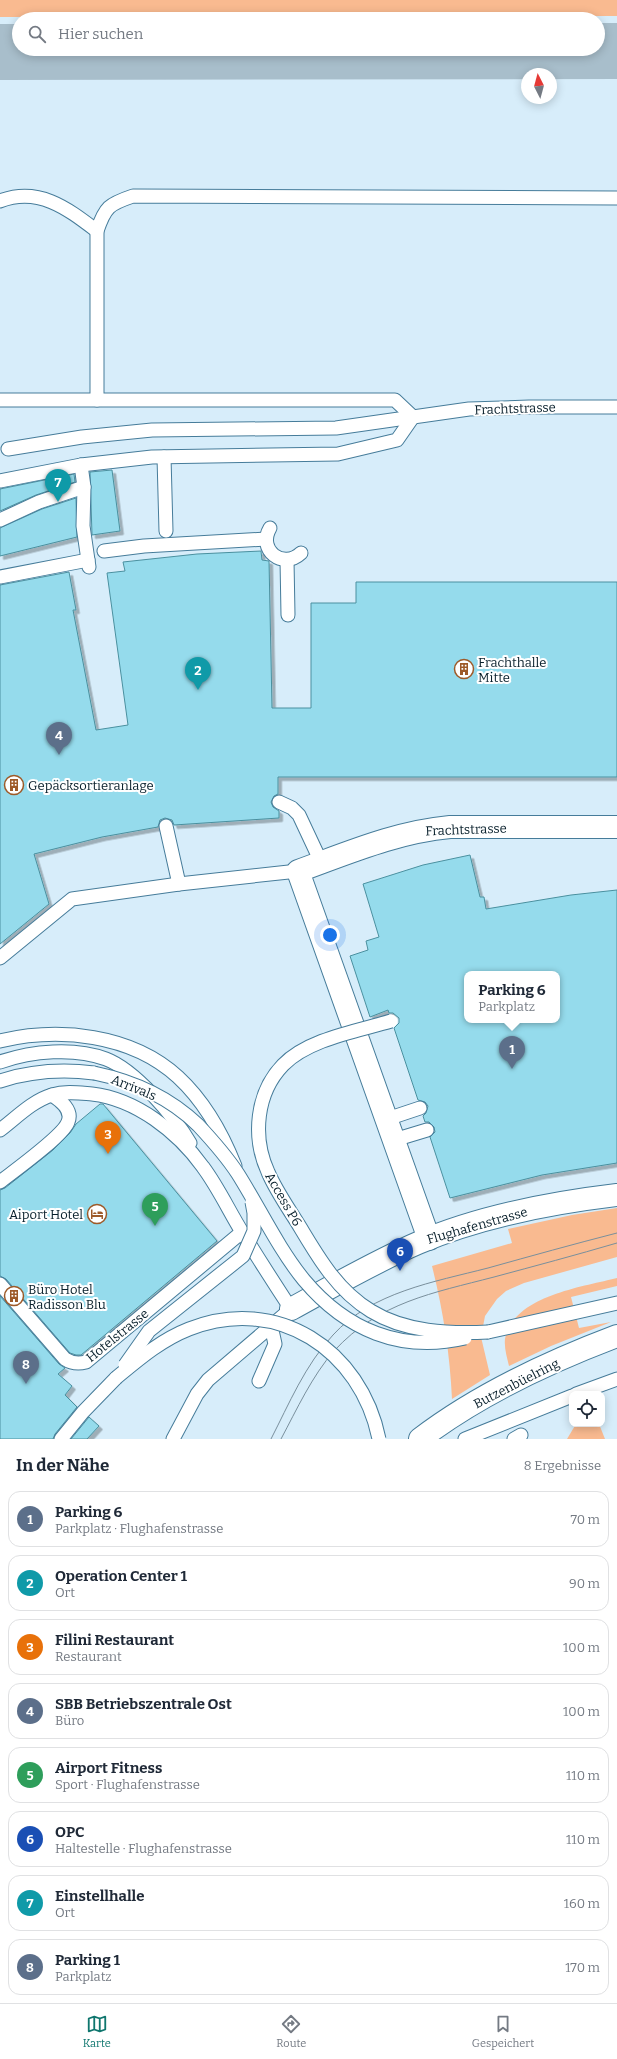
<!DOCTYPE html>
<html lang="de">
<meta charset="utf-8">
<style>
body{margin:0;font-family:Bitter,serif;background:#f2f2f3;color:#1f2937}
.controls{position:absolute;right:12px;bottom:12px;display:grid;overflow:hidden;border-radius:8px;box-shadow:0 2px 10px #0003}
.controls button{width:36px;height:36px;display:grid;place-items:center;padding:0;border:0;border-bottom:1px solid #e0e1e3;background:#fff;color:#1f2937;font:20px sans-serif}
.compass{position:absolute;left:521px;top:68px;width:36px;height:36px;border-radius:50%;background:#fff;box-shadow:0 2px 10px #0003;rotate:354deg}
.you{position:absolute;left:330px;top:935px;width:14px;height:14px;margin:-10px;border:3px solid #fff;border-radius:50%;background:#1a73e8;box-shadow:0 0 0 6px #1a73e833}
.badge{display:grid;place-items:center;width:26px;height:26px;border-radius:50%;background:#0f766e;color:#fff;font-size:13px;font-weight:700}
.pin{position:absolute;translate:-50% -33px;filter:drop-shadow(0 1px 2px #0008)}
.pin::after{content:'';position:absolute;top:21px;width:14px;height:12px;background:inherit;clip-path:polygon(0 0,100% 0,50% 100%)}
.popup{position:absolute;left:464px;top:971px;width:96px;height:52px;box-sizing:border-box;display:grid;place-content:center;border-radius:8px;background:#fff;filter:drop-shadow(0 1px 3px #0005);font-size:13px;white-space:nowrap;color:#747a83}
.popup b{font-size:15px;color:#1f2937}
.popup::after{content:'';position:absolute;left:50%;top:100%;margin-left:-8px;border:8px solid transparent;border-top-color:#fff}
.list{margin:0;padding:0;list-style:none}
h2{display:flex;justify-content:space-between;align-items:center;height:52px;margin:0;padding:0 16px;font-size:17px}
h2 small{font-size:13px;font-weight:400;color:#747a83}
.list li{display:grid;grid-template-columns:26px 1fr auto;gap:12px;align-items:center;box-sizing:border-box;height:56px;margin:0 8px 8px;padding:0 8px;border:1px solid #e0e1e3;border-radius:12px}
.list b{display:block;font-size:15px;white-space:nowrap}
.list p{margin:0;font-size:13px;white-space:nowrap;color:#747a83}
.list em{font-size:13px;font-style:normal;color:#747a83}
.icon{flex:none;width:22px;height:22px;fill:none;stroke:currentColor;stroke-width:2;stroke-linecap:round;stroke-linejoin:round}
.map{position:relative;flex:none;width:617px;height:1439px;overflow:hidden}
.search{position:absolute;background:#fff;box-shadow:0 2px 10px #0003;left:12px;right:12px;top:12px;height:44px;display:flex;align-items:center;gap:10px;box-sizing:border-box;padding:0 14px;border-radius:22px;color:#747a83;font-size:15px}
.sheet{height:564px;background:#fff}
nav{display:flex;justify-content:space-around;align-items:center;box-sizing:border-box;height:56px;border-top:1px solid #e0e1e3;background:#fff;font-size:11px;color:#747a83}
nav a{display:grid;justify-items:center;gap:2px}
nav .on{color:#0f766e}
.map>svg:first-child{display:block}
.green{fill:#f9ba90}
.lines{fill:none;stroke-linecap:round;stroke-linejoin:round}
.taxiway{stroke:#a8becb;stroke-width:56}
.building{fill:#95dbec;stroke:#4a909f;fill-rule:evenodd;filter:url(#shadow)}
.lane-casing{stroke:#467c9a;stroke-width:15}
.street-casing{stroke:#467c9a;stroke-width:24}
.secondary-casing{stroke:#467c9a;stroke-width:24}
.lane{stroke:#fff;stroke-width:13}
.street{stroke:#fff;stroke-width:22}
.secondary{stroke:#fff;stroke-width:22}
.tram{stroke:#798f9c;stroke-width:1}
.lane-bridge-casing{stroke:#467c9a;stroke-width:15;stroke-linecap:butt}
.lane-bridge{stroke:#fff;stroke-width:13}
.labels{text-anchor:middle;stroke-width:4;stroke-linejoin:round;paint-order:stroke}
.street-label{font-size:13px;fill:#071e2a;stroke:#fff}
.poi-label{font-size:13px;fill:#071e2a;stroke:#fff;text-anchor:start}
</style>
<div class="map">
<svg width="617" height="1439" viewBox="0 0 617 1439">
<defs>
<filter id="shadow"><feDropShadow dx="3.5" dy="3.5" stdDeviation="0" flood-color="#0004"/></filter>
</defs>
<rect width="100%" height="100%" fill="#d7edfa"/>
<g class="green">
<polygon points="0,0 617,0 617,16 0,17"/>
<path d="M617,1208V1257L524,1283L506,1291L497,1299L485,1316L481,1337L490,1375L452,1399C450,1354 443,1310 432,1266L512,1243L508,1229L572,1215Z"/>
<path d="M617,1278V1286L571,1297L579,1328L611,1322L551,1346L509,1366C507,1357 504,1348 505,1339C513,1296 582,1287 617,1278Z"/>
<polygon points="576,1424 599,1424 605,1439 567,1439"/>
</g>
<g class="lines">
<polyline class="taxiway" points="0,52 617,51"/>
</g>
<g class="building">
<polygon points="112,470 120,531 92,535 90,472"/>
<polygon points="74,474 75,482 36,495 0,511 0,489"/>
<polygon points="76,498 77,537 0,556 0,528 42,509"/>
<polygon points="261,551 262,560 269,561 272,708 311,708 311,603 356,603 356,582 617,582 617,777 278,777 278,794 274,796 271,802 273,807 279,811 279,818 174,825 172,820 165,818 160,820 158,827 102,837 34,854 49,904 0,944 0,585 69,572 76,610 73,610 96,730 128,725 107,573 125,571 123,562 197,554"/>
<path d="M470,855L480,897H484L486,909L571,895L617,890V1163L542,1175L450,1198L430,1137L435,1132L434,1127L429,1122H425L423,1116L426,1113L428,1106L425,1102L418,1100L394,1028L399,1023V1018L393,1013H389L388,1010L370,1017L350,956L368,950L366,941L379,937L363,884L423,865ZM467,974H557V1020H467Z"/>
<polygon points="100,1104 103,1104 217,1241 81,1355 76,1355 70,1353 6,1279 0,1276 0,1190 5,1188 53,1150 70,1133 76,1124"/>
<polygon points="0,1296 59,1364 65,1368 58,1374 72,1386 65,1395 77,1407 55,1434 53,1439 0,1439"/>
<polygon points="89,1417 99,1426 87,1439 71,1439"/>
</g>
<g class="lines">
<g class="lane-casing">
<g id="lane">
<path d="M0,201C39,186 68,209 97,231"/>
<polyline points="0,400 395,400 413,417"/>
<path d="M97,400V231C105,207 109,204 133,196L617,198"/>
<polyline points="8,449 82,437 152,430 336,428 469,409 529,407 617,407"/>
<polyline points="164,457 166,531"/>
<polyline points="81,465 84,487 83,526 89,567"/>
<polyline points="0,481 81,465 152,457 338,454 397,440 413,417"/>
<polyline points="0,520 39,502 84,487"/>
<path d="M270,528C257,550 283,570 301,553"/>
<polyline points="104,551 144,546 266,539"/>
<polyline points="287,560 288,615"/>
<polyline points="0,577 88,560"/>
<polyline points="279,802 292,808 299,815 321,862"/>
<polyline points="166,826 179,884"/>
<polyline points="0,958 72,899 179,884 298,871"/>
<path d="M0,1041C59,1027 131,1034 178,1077C204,1101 222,1133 235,1166"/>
<path d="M0,1062C32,1051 74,1047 106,1059C135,1070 174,1116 190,1143"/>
<path d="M0,1081C31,1071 62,1069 94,1073"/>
<polyline points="387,1119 420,1108"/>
<path d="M0,1130C16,1118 32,1101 52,1095C65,1091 79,1093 92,1094C136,1099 178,1132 203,1167C218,1187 229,1211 242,1232C258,1258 274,1283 291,1309L208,1380L197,1394L173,1439"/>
<polyline points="394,1140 427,1130"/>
<path d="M0,1182C14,1171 63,1136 68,1122C73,1110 61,1101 52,1095"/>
<path d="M0,1284L65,1359C71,1363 78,1364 86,1362L242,1232"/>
<polyline points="488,1332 617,1303"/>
<polyline points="259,1381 275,1344 271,1326"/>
<polyline points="576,1394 617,1379"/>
<polyline points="61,1439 83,1412 116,1378"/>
<polyline points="465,1439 572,1396"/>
<polyline points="514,1439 521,1435"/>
</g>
</g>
<g class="street-casing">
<g id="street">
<path d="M429,1239L298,871C348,853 396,832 450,827H617"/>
<path d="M291,1309C333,1286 374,1262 418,1243C480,1216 550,1203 617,1195"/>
</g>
</g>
<g class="secondary-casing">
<path id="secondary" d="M420,1439C479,1394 548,1362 617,1336"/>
</g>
<use href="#lane" class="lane"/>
<use href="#street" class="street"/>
<use href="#secondary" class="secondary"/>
<g class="tram">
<path d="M271,1439C289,1404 305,1365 333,1335C372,1292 434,1282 488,1268C531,1256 574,1244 617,1233"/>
<path d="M281,1439C297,1409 312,1376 334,1351C379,1302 433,1293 494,1277C535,1266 576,1255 617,1243"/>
</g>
<g class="lane-bridge-casing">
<g id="lane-bridge">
<path d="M391,1021C358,1031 308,1039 283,1065C256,1093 252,1137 268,1172C276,1191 289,1209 300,1227C319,1259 338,1291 371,1311C405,1332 449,1334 488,1332"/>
<path d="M94,1073C133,1081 169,1097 198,1125C212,1140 227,1157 238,1174C260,1209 278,1248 304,1280C346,1330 401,1353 465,1338"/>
<polyline points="125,1365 149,1331 243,1256 254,1231 254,1213 252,1202"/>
<path d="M116,1378C139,1359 161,1340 189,1329C277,1294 361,1350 379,1439"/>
</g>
</g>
<use href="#lane-bridge" class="lane-bridge"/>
</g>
<defs>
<g id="building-ring" transform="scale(1)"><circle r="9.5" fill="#fff" stroke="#9d5a29" stroke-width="1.5"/><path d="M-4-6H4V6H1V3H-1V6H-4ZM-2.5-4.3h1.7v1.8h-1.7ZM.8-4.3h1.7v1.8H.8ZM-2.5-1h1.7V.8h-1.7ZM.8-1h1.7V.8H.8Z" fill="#9d5a29"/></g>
<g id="hotel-ring" transform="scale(1)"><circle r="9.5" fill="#fff" stroke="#9d5a29" stroke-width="1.5"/><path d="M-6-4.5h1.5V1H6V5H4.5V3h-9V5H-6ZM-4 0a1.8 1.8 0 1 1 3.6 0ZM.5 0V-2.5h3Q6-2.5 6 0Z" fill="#9d5a29"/></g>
</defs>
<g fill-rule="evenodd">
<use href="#building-ring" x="464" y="669"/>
<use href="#building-ring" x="14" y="785"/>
<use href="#hotel-ring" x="97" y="1214"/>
<use href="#building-ring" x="14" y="1296"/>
</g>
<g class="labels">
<g class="street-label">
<text transform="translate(515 408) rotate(-2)" y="5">Frachtstrasse</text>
<text transform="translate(466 829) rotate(-2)" y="5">Frachtstrasse</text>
<text transform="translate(134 1087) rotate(22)" y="5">Arrivals</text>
<text transform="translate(284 1199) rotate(60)" y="5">Access P6</text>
<text transform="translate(477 1225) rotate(-16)" y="5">Flughafenstrasse</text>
<text transform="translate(117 1335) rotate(-39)" y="5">Hotelstrasse</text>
<text transform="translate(516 1383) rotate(-27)" y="5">Butzenbüelring</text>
</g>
<g class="poi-label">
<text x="478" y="667">Frachthalle<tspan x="478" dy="15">Mitte</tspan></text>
<text x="28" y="790">Gepäcksortieranlage</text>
<text x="83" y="1219" text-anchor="end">Aiport Hotel</text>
<text x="28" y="1294">Büro Hotel<tspan x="28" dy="15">Radisson Blu</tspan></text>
</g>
</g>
</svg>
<div class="controls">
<button><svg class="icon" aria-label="locate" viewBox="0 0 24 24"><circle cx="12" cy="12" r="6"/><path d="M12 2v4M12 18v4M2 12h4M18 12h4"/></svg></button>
</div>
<svg class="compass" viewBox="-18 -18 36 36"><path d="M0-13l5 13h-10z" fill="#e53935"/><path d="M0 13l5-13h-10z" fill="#747a83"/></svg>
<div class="you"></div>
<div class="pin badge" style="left:512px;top:1069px;background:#5c6f8a">1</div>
<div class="popup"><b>Parking 6</b>Parkplatz</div>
<div class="pin badge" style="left:198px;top:690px;background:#0f9aa8">2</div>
<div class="pin badge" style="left:108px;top:1154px;background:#e8710a">3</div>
<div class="pin badge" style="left:59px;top:755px;background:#5c6f8a">4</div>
<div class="pin badge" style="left:155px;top:1226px;background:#2e9e5b">5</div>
<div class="pin badge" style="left:400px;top:1271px;background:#1a4fb4">6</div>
<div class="pin badge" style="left:58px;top:502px;background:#0f9aa8">7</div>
<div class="pin badge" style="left:26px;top:1384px;background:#5c6f8a">8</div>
<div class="search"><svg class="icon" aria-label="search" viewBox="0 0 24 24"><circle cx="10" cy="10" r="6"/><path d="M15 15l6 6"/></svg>Hier suchen</div>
</div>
<section class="sheet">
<h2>In der Nähe<small>8 Ergebnisse</small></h2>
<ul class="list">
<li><span class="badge" style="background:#5c6f8a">1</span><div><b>Parking 6</b><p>Parkplatz · Flughafenstrasse</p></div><em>70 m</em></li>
<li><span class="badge" style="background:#0f9aa8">2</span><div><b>Operation Center 1</b><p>Ort</p></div><em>90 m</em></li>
<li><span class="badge" style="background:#e8710a">3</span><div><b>Filini Restaurant</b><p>Restaurant</p></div><em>100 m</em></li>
<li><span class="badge" style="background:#5c6f8a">4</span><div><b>SBB Betriebszentrale Ost</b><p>Büro</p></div><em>100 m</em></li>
<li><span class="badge" style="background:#2e9e5b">5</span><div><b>Airport Fitness</b><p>Sport · Flughafenstrasse</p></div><em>110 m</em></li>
<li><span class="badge" style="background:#1a4fb4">6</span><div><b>OPC</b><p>Haltestelle · Flughafenstrasse</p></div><em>110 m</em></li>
<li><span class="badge" style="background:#0f9aa8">7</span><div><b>Einstellhalle</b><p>Ort</p></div><em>160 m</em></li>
<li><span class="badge" style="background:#5c6f8a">8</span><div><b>Parking 1</b><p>Parkplatz</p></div><em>170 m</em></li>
</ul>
</section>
<nav>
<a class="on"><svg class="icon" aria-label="map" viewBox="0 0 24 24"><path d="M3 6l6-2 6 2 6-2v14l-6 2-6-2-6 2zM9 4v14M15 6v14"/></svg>Karte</a>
<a><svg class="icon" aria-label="directions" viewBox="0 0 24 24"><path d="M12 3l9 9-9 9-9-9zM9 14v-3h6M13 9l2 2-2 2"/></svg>Route</a>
<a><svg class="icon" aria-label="saved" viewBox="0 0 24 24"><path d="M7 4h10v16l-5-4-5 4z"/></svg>Gespeichert</a>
</nav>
